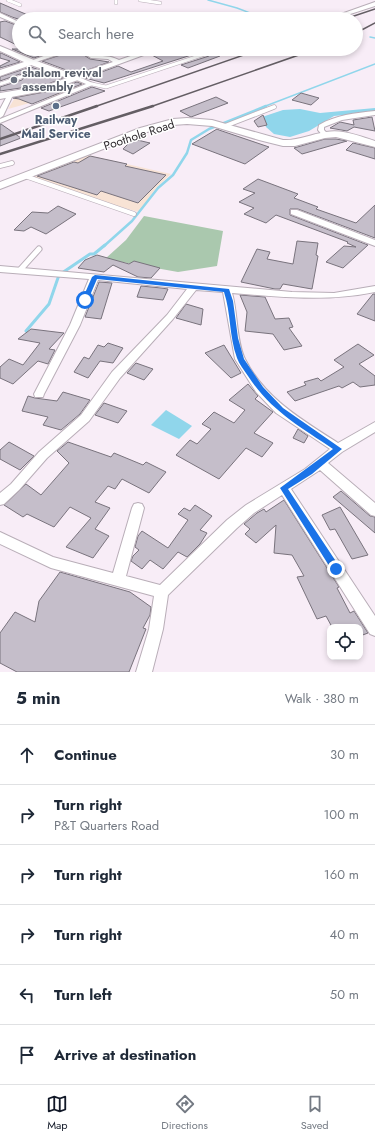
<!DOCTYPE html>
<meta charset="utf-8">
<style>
body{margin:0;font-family:Jost,sans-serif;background:#f6f6f7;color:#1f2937}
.controls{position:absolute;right:12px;bottom:12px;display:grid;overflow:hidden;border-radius:8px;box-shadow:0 2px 6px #0003}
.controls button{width:36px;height:36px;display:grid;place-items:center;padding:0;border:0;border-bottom:1px solid #e0e1e3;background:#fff;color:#1f2937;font:20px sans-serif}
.stop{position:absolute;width:12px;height:12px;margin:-9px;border:3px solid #1a73e8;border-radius:50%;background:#fff}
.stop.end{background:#1a73e8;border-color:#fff;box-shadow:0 1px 4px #0008}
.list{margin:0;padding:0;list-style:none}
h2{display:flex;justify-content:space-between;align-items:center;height:52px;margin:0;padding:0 16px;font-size:17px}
h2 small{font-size:13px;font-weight:400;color:#747a83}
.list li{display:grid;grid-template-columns:26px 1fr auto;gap:12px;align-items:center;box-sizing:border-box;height:60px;padding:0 16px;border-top:1px solid #e0e1e3}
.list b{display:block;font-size:15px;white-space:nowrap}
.list p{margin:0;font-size:13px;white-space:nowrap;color:#747a83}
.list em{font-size:13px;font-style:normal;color:#747a83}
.icon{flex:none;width:22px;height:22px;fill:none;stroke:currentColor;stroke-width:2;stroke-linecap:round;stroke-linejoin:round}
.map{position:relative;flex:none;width:375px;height:672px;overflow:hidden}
.search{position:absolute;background:#fff;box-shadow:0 2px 6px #0003;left:12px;right:12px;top:12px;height:44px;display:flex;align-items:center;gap:10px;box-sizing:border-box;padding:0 14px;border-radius:22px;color:#747a83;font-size:15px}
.sheet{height:412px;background:#fff}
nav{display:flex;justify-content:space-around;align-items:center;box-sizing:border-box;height:56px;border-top:1px solid #e0e1e3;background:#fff;font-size:11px;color:#747a83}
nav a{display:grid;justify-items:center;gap:2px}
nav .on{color:#111827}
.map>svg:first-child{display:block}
.commercial{fill:#f8e3d5}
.green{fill:#aac8ae}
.water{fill:#90d6eb}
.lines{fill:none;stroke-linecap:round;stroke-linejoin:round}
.stream-far2{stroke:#90d6eb;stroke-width:1.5}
.stream-far1{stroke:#90d6eb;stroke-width:2.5}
.stream{stroke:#90d6eb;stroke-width:3}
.building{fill:#c5beca;stroke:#79737d}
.lane-far2-casing{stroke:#b9aeb8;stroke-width:4}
.lane-far1-casing{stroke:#b9aeb8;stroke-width:5.5}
.lane-casing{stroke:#b9aeb8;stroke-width:7}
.street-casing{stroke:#b9aeb8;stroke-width:2}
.secondary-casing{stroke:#b9aeb8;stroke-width:2}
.lane-far2{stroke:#fff;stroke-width:3}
.lane-far1{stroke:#fff;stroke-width:4}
.lane{stroke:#fff;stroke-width:5}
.street{fill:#fff;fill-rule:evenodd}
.secondary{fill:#fff;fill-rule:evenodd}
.rail-far1{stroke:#645e64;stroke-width:1.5}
.rail{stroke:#645e64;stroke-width:2.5}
.route{fill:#1a73e8}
.worship-dot{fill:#6b7280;stroke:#fff;stroke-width:1.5}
.service-dot{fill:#5c6f8a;stroke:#fff;stroke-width:1.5}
.labels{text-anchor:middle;stroke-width:3;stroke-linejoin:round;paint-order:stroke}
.far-worship-label{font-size:12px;font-weight:bold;fill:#5b616d;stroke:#fff;text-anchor:start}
.far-service-label{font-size:12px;font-weight:bold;fill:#4e5e75;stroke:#fff}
.far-street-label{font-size:12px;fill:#2d292d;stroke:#fff}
</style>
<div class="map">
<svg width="375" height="672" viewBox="0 0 375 672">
<rect width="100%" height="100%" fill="#f8edf7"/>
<g class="commercial">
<polygon points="77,81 84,84 55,96 8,109 16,96 64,87"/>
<polygon points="87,155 171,174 156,188 139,212 77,195 30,178"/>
</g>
<polygon class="green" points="144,216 223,231 217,266 178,272 105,259 126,240"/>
<g class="water">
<polygon points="86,49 134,49 96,57"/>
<polygon points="375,108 375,112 334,116 309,131 290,137 274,134 266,127 262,117 283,110 300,109 320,113"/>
<polygon points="166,410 192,426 179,439 151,425"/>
</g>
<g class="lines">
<g class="stream-far2">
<polyline points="208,0 237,8 266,19"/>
<polyline points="314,19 318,18"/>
<polyline points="370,37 375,38"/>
<polyline points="263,107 375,64"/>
</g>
<polyline class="stream-far1" points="104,246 132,221 158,188 173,175 187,153 191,140 209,129 266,106"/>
<polyline class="stream" points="26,331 49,304 59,275 90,254 94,254 105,245"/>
</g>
<g class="building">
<polygon points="0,3 30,16 18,19 12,17 0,12"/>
<polygon points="5,21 19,26 19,46 0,37 0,22"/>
<polygon points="12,49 49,49 51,52 34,58"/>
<polygon points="167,49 219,49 220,56 188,68 181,65 209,56 211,52 207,50 104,83 85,78 118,66 131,72 163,61 150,54"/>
<polygon points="76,50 90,59 109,62 77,74 42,61"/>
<polygon points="0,53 1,53 20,62 0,68 0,66 10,61 0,58"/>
<polygon points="31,67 63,78 48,84 0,91 0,87 22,80 24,77 20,74 0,81 0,77"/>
<polygon points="77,82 82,84 32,104 19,99 13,98 50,91"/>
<polygon points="92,87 105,91 49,111 41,108"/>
<polygon points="301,93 319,98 311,105 292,100"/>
<polygon points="216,97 228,103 191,117 180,111"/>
<polygon points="263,115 267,125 258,127 254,121"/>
<polygon points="372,117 375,131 354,127 347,131 330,128 340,122 354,125 353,120"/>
<polygon points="0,124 1,124 21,138 0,146"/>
<polygon points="217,129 219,130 269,147 245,164 192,144"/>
<polygon points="133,139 150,143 133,154 123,149"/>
<polygon points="325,139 336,139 347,141 302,154 294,148"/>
<polygon points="353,143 375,148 375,159 346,150"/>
<polygon points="90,156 127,164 125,166 166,175 138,203 101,191 97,195 37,176 74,162 78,163"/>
<polygon points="258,179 298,194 294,198 318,207 316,209 356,223 375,205 375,238 298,209 290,209 290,215 368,245 343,268 326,262 344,246 356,247 347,243 348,242 276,215 266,223 244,214 254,208 239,202 255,193 243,189"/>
<polygon points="58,206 76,214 46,234 31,227 24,231 14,230 32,212 48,213"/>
<polygon points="297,241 318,243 316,255 318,256 312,289 283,284 280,289 275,289 241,282 257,249 270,252 267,259 293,264"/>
<polygon points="97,255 129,264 134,261 160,268 151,278 138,277 113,265 104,272 78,268 85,260"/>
<polygon points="99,282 112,283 101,319 85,317"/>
<polygon points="141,286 161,288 168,289 163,300 137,297"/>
<polygon points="373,294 375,294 375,321 357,314"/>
<polygon points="240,295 265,297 275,319 289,318 293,327 289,328 302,346 284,350 273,334 245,331 247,312"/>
<polygon points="186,304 203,309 201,325 176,318"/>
<polygon points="31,329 64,333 49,349 55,350 48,364 38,361 13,384 0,378 0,367 9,359 23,365 40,343 18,339"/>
<polygon points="108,343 123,348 113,363 100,361 88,378 74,372 84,357 89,359 98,345 104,347"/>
<polygon points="358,344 374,355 359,364 375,376 375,385 360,387 353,382 342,388 339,386 295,401 287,392 306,385 304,382 318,378 321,381 344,367 334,360"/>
<polygon points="224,345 241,373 231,378 205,353"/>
<polygon points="136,363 153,369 144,380 127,373"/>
<polygon points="248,384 258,396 255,399 273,412 254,433 273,443 262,457 246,448 219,479 176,455 190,440 197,444 211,429 202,424 214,412 234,423 245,410 229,400"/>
<polygon points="63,392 90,400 80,414 61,430 43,425 48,417 22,411 28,396 35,398 57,401"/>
<polygon points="104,403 127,411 118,423 95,415"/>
<polygon points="298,429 308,436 304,443 293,438"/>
<polygon points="9,442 34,456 20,470 0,459 0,450"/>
<polygon points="68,442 111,457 114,453 143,465 146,462 166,472 149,493 122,479 115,489 108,486 95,502 110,508 95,529 109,536 93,558 66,547 91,518 70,507 54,527 27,514 23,517 4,505 26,484 41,495 69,463 57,451"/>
<polygon points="341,491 370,516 375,517 375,533 333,497"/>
<polygon points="284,500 339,587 337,588 350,613 354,611 368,633 360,636 360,627 332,627 326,616 317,619 297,577 304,576 292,555 274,553 276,525 256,543 245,534 250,529 244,524 257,513 264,509 266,512"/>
<polygon points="195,505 212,516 200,530 207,533 200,544 187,557 178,552 163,569 150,560 142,569 131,561 133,556 139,550 135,547 138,536 142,531 168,548 188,520 178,514 184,508 190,511"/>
<polygon points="340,507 368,555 352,559 335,529 330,530 322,515"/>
<polygon points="60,572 130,592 151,607 150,615 143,628 146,629 129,672 17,672 0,663 0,633 15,612 35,622 39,601"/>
</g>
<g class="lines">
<g class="lane-far2-casing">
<g id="lane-far2">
<polyline points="8,0 20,5"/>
<polyline points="116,0 116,3"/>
<polyline points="140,0 160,3"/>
<polyline points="319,14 334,18"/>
<polyline points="0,84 21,77"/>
<polyline points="92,84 106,87 208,53"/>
</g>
</g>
<g class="lane-far1-casing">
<g id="lane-far1">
<polyline points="225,126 274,107"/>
<polyline points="0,166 12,163"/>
<polyline points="25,176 134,214"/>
</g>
</g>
<g class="lane-casing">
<polyline id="lane" points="20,270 39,249"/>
</g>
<g class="street-casing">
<g id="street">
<polygon points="375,2 375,6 335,19 327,19"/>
<polygon points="0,13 19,22 19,25 0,17"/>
<polygon points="50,49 57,49 59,51 75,49 33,63 28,62 54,52"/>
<path d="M77,49C86,49 88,54 96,55C106,57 109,55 119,60L151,49H160L81,78L95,84L0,123V119L86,84L72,78L92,69L113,62L108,59L91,58Z"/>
<polygon points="8,94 13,95 3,116 0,118 0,109"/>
<path d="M375,111V115L342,120L324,127V130L329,135L327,136H323L318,130L319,125C336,115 355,113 375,111Z"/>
<polygon points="291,210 297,210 375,240 375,246 291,214"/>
<path d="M0,266L292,292L334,293L375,286V292C327,302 281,297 232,293C238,313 236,341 245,359C265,399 303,420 338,443L375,422V432L342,452L328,463L375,503V516L371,515L320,470L291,489L375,616V636L370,634L282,495L254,513L237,528L168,595L163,629L152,672H136L149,629L154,596L51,568L0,544V532L53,557L113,573L132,508L134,504L138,503L142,504L144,508L126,576L160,585L227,520L246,505L305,469L330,449L276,413L256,392L235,359L223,292L196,290L173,319L120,378L89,421L47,458L19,490L4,504L0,505V493L11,484L39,452L81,415L112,372L167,315L187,289L98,280L80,325L44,394L43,397H35L34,394L70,325L89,279L0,272Z"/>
</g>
</g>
<g class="secondary-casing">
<g id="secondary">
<polygon points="0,46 34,60 78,76 79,78 78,80 50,90 0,99 0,93 48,85 67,78 31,65 0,76 0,70 24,62 0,51"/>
<path d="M187,118L212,120L283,140C298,141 311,134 326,132C343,129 359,136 375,141V147L336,137L325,138L295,146H283L259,140L212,126L187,124L173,125L147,132L0,189V182L140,128L173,119Z"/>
</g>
</g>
<use href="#lane-far2" class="lane-far2"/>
<use href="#lane-far1" class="lane-far1"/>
<use href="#lane" class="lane"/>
<use href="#street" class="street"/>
<use href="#secondary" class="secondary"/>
<g class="rail-far1">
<polyline points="345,19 375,9"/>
<polyline points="356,33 375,23"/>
<polyline points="94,107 261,49"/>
<polyline points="150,107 316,49"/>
</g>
<g class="rail">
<polyline points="0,139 97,106"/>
<polyline points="0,154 153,106"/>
</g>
</g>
<path class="route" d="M95,275L229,289L233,301L238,338L244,359L263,387L283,408L342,449L312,474L288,489L339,566L341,569L339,572H333L280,488L333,449C299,426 271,411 248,376C244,370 239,364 237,358C229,336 231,313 224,292L97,279L88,300L83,302L82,300L92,277Z"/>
<circle class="worship-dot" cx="14" cy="80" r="4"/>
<circle class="service-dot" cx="56" cy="106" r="4"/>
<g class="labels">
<g class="far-worship-label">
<text x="22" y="77">shalom revival<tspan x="22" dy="14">assembly</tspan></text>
</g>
<g class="far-service-label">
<text x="56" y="124">Railway<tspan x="56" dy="14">Mail Service</tspan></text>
</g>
<g class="far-street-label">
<text transform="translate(139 135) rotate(-18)" y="4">Poothole Road</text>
</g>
</g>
</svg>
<div class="controls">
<button><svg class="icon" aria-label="locate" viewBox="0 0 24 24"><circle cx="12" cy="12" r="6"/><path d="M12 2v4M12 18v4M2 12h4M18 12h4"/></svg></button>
</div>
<div class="stop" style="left:85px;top:300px"></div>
<div class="stop end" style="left:336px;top:569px"></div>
<div class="search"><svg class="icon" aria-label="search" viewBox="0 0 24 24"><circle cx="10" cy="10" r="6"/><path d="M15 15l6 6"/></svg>Search here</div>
</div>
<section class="sheet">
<h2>5 min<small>Walk · 380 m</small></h2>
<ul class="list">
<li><svg class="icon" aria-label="ahead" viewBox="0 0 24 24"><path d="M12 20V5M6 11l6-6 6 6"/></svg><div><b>Continue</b></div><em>30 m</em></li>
<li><svg class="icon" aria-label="right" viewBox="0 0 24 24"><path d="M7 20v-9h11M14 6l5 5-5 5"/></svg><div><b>Turn right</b><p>P&amp;T Quarters Road</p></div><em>100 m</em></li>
<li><svg class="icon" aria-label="right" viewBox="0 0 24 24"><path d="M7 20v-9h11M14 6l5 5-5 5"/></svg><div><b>Turn right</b></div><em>160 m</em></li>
<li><svg class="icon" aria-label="right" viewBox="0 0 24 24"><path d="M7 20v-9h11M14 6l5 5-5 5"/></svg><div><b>Turn right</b></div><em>40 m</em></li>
<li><svg class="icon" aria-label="left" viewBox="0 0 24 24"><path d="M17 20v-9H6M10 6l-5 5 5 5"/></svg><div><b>Turn left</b></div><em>50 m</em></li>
<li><svg class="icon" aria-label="arrive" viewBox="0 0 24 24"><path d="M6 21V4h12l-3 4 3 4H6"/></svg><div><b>Arrive at destination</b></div></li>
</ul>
</section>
<nav>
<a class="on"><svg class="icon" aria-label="map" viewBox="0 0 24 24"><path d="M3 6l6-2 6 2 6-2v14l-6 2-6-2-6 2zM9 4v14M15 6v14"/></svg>Map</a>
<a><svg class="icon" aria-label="directions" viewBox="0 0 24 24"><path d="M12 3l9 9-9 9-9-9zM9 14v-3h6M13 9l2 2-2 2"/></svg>Directions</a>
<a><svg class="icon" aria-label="saved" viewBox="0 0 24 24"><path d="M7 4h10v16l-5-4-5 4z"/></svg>Saved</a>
</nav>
